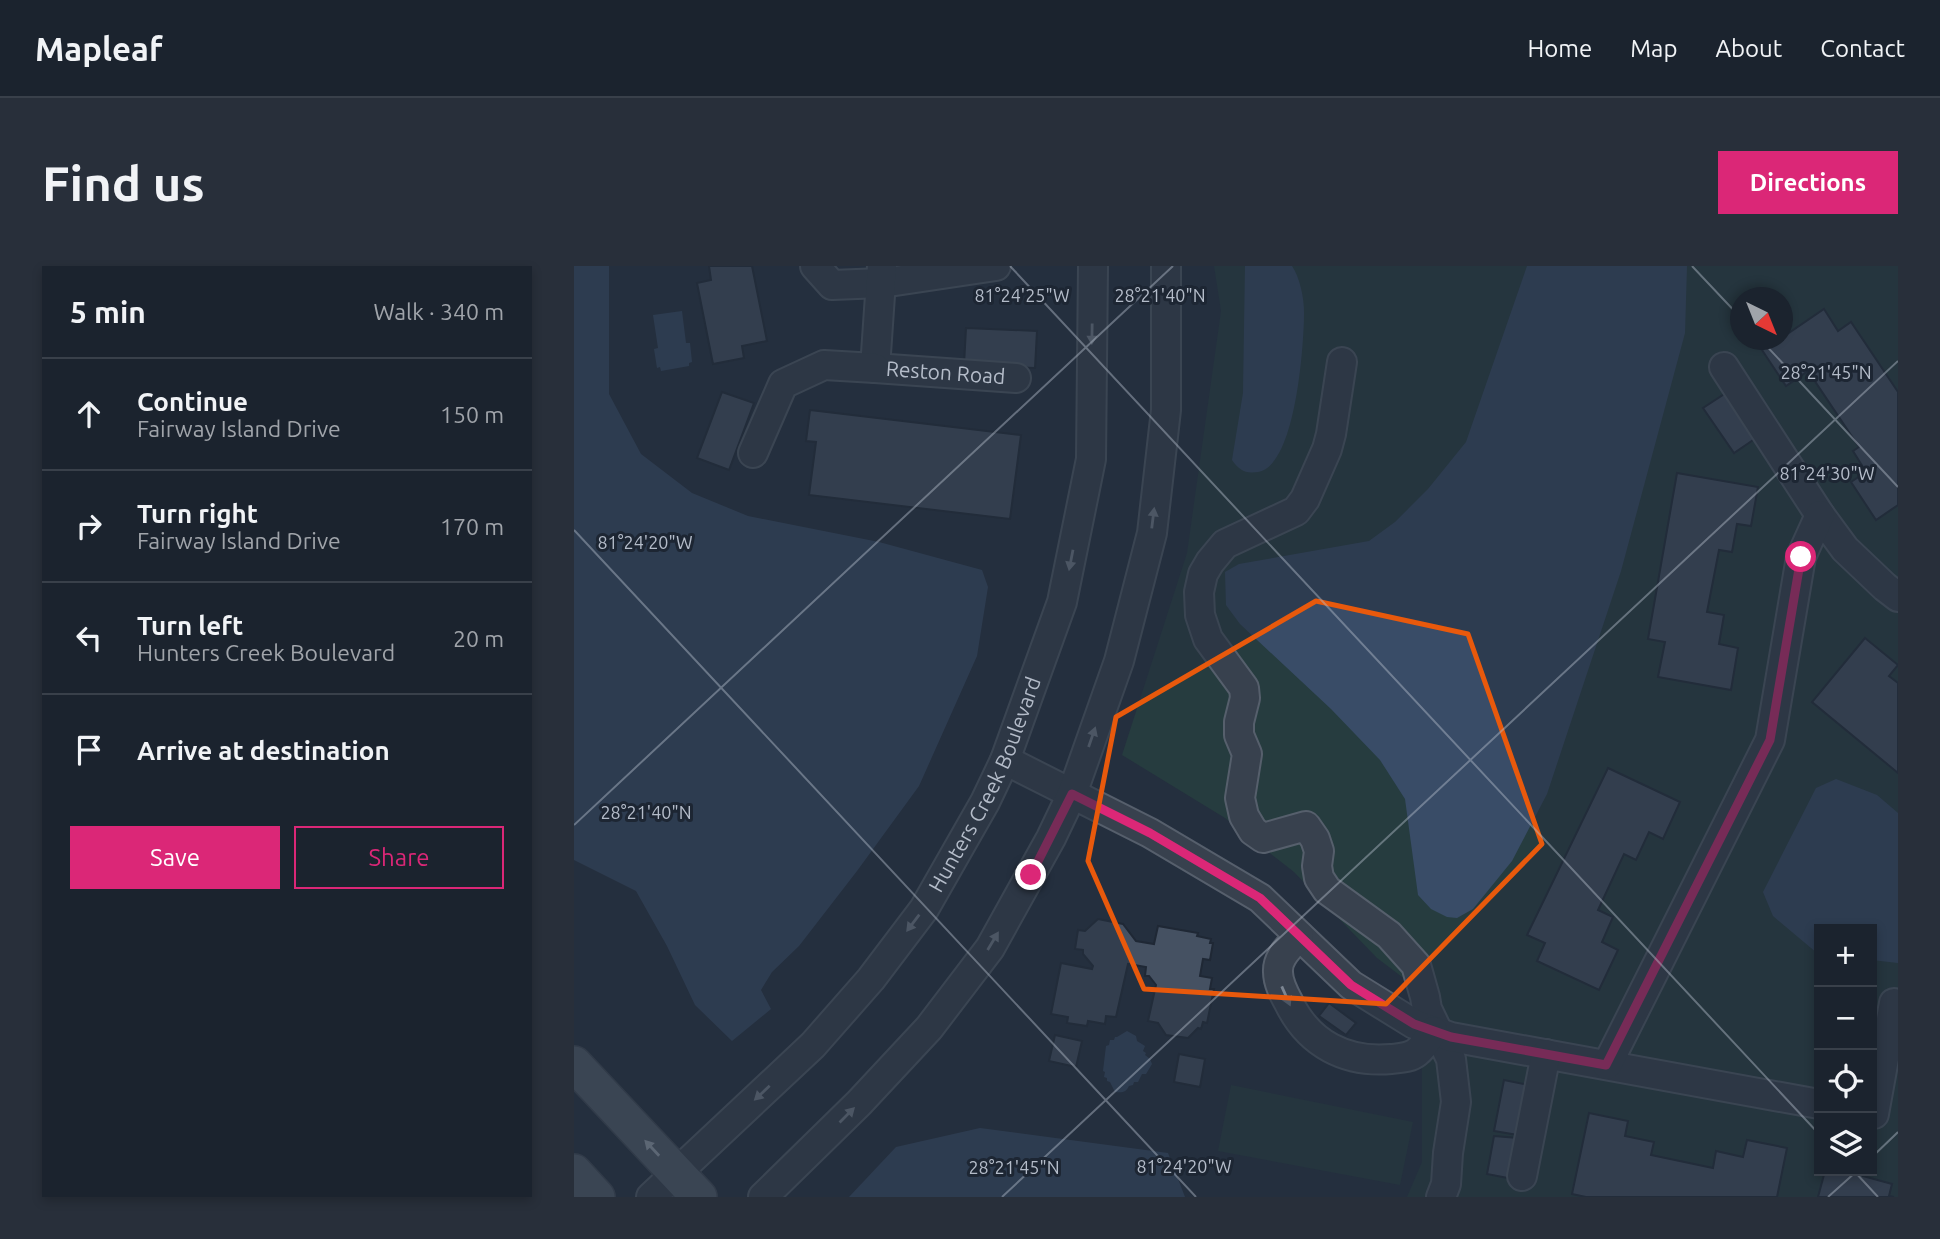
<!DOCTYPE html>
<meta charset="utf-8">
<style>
body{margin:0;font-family:Ubuntu,sans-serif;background:#282f3a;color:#f1f3f6}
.controls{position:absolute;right:21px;bottom:21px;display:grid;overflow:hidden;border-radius:0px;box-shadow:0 4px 10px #0003}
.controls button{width:63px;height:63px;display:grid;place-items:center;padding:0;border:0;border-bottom:2px solid #39404a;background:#1b232e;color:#f1f3f6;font:35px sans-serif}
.compass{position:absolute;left:1156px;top:21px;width:63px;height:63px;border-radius:50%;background:#1b232e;box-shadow:0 4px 10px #0003;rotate:137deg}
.stop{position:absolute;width:21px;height:21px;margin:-16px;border:5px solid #db2777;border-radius:50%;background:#fff}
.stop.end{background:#db2777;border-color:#fff;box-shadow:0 2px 7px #0008}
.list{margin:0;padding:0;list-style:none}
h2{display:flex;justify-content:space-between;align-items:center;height:91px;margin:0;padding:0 28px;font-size:30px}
h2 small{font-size:23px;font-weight:400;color:#a0a4aa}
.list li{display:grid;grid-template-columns:46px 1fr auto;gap:21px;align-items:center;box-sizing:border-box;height:112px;padding:0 28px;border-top:2px solid #39404a}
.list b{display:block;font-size:26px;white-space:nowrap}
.list p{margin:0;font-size:23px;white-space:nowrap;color:#a0a4aa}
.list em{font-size:23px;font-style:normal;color:#a0a4aa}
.actions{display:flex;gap:14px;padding:21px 28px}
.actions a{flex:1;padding:16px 0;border:2px solid #db2777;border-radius:0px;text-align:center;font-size:24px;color:#db2777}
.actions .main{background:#db2777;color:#fff}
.icon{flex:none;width:38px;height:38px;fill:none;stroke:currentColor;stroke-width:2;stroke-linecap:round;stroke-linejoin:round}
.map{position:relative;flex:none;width:1324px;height:931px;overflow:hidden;border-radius:0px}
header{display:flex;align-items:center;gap:42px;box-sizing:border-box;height:98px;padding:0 35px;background:#1b232e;border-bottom:2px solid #39404a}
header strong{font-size:33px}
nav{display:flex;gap:38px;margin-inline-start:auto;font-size:24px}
.intro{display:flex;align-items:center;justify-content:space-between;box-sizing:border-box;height:168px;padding:0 42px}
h1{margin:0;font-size:49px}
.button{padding:18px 32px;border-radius:0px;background:#db2777;color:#fff;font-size:24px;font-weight:700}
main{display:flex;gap:42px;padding:0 42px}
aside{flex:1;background:#1b232e;border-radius:0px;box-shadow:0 4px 10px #0003}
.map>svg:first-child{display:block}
.green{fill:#263c3f;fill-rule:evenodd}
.water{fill:#394c67}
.building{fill:#455162;stroke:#1f2835;stroke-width:2}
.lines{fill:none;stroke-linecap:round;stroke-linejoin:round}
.minor-casing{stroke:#565f6c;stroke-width:32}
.major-casing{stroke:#414a57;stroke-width:38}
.minor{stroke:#38414e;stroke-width:28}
.major{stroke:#56606e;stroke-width:35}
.oneway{fill:#7c8592}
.oneway2{fill:#a1aab7}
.route{stroke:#db2777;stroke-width:9}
.marked{fill:none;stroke:#e8590c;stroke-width:5;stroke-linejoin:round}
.ticks{fill:none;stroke:#b4bcc9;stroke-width:2;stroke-opacity:0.45}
.labels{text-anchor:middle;stroke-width:6;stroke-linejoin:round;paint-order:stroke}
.street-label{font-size:21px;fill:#b4bcc9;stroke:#1d2633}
.ticks-label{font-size:18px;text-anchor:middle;fill:#b4bcc9;stroke:#1d2633;stroke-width:6;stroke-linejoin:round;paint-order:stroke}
</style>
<header>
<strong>Mapleaf</strong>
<nav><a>Home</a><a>Map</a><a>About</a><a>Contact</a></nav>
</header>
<div class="intro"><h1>Find us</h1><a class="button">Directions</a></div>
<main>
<aside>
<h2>5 min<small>Walk · 340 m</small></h2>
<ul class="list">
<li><svg class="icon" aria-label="ahead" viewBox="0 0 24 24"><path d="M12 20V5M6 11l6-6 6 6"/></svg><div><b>Continue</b><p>Fairway Island Drive</p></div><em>150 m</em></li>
<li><svg class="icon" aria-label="right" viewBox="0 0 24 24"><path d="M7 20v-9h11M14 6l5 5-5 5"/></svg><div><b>Turn right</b><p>Fairway Island Drive</p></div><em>170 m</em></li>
<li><svg class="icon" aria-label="left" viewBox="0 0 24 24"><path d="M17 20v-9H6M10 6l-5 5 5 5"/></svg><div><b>Turn left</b><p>Hunters Creek Boulevard</p></div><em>20 m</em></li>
<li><svg class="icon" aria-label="arrive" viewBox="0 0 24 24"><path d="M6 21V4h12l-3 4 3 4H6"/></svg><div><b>Arrive at destination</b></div></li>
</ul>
<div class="actions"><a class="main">Save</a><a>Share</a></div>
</aside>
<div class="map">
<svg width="1324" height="931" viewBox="0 0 1324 931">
<rect width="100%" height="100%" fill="#242f3e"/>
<g class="green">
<path d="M640,0H1324V931H833L848,896V726L803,692L720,606L651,552L548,489L613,287L647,45ZM1167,32H1209V74H1167ZM1245,663H1298V905H1245Z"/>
<polygon points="657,819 839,856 826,919 644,885"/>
</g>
<g class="water">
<polygon points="0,0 35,0 35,128 67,188 118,227 174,250 305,276 408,304 414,321 403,390 345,520 283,605 225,680 198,706 187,724 197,743 158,775 121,739 93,680 62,625 0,594"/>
<path d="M671,0H718C726,12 730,32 730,47C730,78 722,200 684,206C671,208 665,204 658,194L669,127Z"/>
<polygon points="953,0 1113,0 1111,67 1047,305 973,528 938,595 899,643 883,652 873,651 857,643 844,629 831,533 806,494 757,443 666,358 652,339 651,306 665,298 795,275 821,256 854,223 892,176"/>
<polygon points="108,45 112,77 116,77 118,96 115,97 115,100 87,105 86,101 83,102 80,83 84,82 79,49"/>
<polygon points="1262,513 1303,529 1324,547 1324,697 1298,694 1298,663 1245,663 1245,687 1243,687 1199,650 1189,626 1242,522"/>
<path d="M553,765L562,770L563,775L571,780L569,785L572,787L571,789L576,793L578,798L572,808H568L564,816H560L559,819L555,820C552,826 549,827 541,826L536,816L533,815V812L530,811L531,806L529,805L532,780L535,779L536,774H540L541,771H543Z"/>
<polygon points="406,862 594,887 611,931 275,931 322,881"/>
</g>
<g class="building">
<polygon points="135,0 178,0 193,75 168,80 170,92 139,98 123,17 137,14"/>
<polygon points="1250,43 1264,65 1277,56 1324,126 1324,239 1302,254 1277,216 1292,206 1279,185 1285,181 1234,105 1212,120 1188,84 1204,74 1209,74 1209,71"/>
<polygon points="392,62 463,65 461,102 390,99"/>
<polygon points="148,126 180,137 155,204 123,192"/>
<polygon points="1152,127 1182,172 1160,187 1129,142"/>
<polygon points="236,144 447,169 436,253 235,229 242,176 232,175"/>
<polygon points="1103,207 1184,221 1177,260 1163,258 1158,286 1145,284 1133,346 1150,349 1145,378 1164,382 1157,424 1084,411 1091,376 1074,373"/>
<polygon points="1291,372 1324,399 1315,410 1324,417 1324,507 1238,436"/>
<polygon points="1034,502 1106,536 1089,573 1075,566 1062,594 1050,588 1024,644 1039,651 1028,676 1044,684 1025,724 963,695 971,677 953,669"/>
<polygon points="524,653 549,658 562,675 580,678 584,660 624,667 623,670 637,673 636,677 639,677 636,694 629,693 626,710 638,712 636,723 640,723 633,757 629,756 627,763 624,762 614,772 592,769 584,757 574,755 582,719 575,710 571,710 572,701 554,698 542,751 532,750 531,758 514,755 513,760 493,757 494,751 477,748 487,697 518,703 519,700 509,688 509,684 501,683 504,664 511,665"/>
<polygon points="755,737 782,757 772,769 745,750"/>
<polygon points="481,769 508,775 502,801 475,795"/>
<polygon points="605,788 631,793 626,821 600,816"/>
<polygon points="930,814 954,819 944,869 920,865"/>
<polygon points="1015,847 1054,855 1051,870 1080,876 1077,889 1139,902 1142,885 1169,891 1173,874 1213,882 1203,931 1012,931 998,928"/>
<polygon points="920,870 944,872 939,913 913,908"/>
<polygon points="1251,905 1290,905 1289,910 1318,918 1315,930 1320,931 1244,931"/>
</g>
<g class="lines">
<g class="minor-casing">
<g id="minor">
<polyline points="241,0 258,19 308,17 422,0"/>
<path id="s1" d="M308,0L301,102L442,112"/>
<polyline points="768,96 757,168 753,183 731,233 722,245 651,278 636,296 629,308 625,326 626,349 634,373 670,422 671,432 665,456 665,469 673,488 666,532 670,550 679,565 689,572 732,560 741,573 745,585 743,600 745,612 753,624 815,669 842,699 851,731 853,743 877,793 882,836 874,887 872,918 867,931"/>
<polyline points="1150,101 1246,249 1271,283 1311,321 1324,331"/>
<polyline points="179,187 209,118 250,99 301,102"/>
<polyline points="431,494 576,567 686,632 777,719 840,758 877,771 1245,838"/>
<path d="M725,670C716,681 703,691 704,706C704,717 710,728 715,737C735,778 772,797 817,793C826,792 836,792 843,786C850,781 854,772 859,765"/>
<polyline points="1033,799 1196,474 1227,291 1246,249"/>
<polyline points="1300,848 1320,737"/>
<polyline points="948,910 972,788"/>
<path id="s2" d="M77,931L239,779L297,713L350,643L411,536L431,494L488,336L517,193L519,0"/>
<polyline points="189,931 285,837 355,762 416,682 477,572 498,528 545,395 578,267 592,144 592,0"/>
</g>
</g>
<g class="major-casing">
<g id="major">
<polyline points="0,798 125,931"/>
<polyline points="0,906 23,931"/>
</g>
</g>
<use href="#minor" class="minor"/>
<use href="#major" class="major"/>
</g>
<defs><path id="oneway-solid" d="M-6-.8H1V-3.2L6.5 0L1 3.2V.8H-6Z" transform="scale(1.75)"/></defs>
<g class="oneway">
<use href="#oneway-solid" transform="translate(518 68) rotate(91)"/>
<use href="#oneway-solid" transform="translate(579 252) rotate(-83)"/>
<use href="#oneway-solid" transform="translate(497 294) rotate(101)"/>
<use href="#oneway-solid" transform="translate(518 471) rotate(-71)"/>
<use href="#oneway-solid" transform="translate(339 657) rotate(127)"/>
<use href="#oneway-solid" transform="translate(419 675) rotate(-59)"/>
<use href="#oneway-solid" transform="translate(712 730) rotate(66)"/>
<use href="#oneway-solid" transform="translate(188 827) rotate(137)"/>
<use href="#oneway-solid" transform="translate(273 849) rotate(-45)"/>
</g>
<use class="oneway2" href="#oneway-solid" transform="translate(78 882) rotate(-133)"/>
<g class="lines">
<polyline class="route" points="457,609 498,528 576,567 686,632 777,719 840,758 877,771 1032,799 1196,474 1227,291"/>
</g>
<path d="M0 0H1324V931H0ZM742,335L894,368L968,578L812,738L570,723L514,595L542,451Z" fill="#242f3e" fill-opacity=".55" fill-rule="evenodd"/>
<path class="marked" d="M742,335L894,368L968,578L812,738L570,723L514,595L542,451Z"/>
<path class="ticks" d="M436,0L1245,868M1118,0L1167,52M1187,74L1324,221M0,264L622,931M0,559L599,0M1298,891L1324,866M1280,905L1304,931M428,931L1324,95M1254,931L1283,905"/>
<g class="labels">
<g class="street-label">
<text dy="7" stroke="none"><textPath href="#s1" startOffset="173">Reston Road</textPath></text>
<text dy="7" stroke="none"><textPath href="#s2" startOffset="537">Hunters Creek Boulevard</textPath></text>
</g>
</g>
<g class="ticks-label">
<text x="586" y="36">28°21'40"N</text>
<text x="448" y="36">81°24'25"W</text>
<text x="1252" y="113">28°21'45"N</text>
<text x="1253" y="214">81°24'30"W</text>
<text x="71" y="283">81°24'20"W</text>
<text x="72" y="553">28°21'40"N</text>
<text x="610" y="907">81°24'20"W</text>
<text x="440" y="908">28°21'45"N</text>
</g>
</svg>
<div class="controls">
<button>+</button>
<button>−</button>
<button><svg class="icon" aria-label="locate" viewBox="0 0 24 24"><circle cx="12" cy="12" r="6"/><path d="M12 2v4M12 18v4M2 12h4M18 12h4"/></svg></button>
<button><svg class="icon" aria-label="layers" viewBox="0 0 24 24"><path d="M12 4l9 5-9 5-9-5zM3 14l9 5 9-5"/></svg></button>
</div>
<svg class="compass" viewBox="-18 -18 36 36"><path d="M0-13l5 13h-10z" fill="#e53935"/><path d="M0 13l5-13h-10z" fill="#a0a4aa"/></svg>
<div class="stop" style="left:1227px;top:291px"></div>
<div class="stop end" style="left:457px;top:609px"></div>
</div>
</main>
